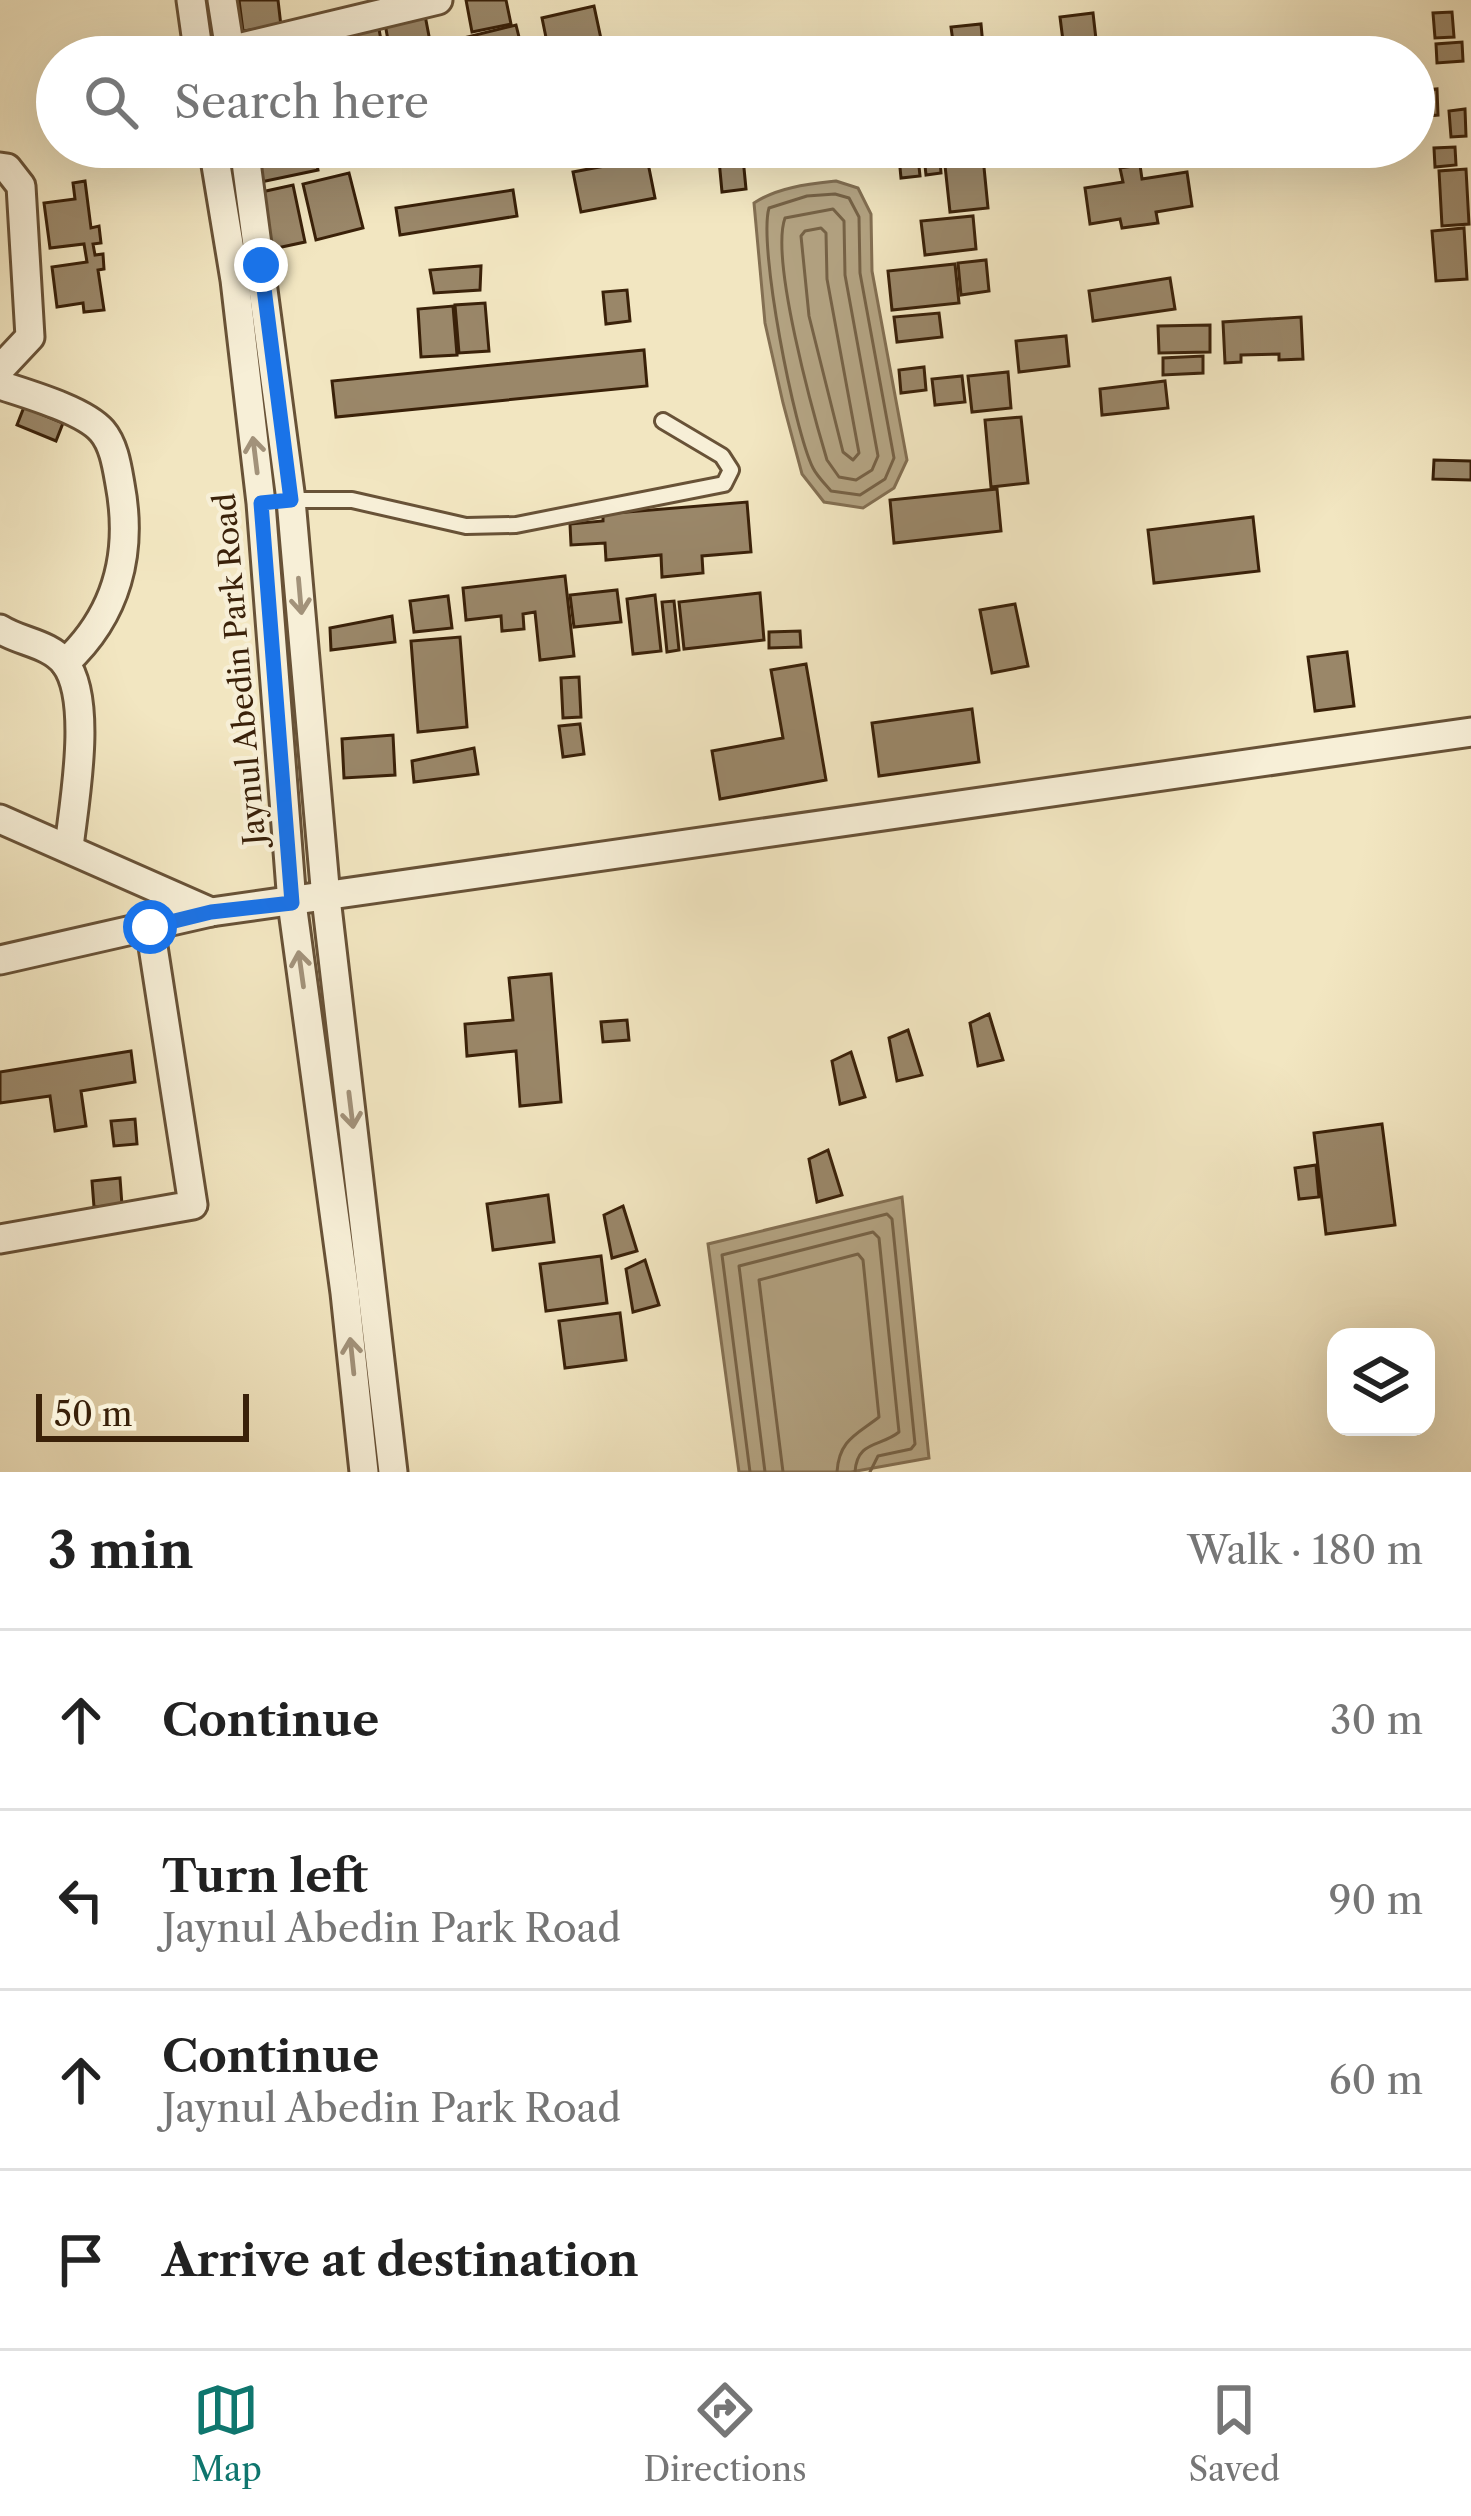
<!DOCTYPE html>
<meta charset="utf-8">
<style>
body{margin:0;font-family:"Libre Caslon Text",serif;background:#f6f6f6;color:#222}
.controls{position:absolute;right:36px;bottom:36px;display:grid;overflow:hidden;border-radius:24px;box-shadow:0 12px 48px #0002}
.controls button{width:108px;height:108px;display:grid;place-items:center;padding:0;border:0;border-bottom:3px solid #e0e0e0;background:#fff;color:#222;font:60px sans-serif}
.scale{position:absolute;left:36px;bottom:30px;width:213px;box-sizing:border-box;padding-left:12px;border:6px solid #3a2109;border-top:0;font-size:33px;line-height:42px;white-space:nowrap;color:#3a2109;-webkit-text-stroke:9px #f7efd7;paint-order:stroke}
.stop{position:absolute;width:36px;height:36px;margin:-27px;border:9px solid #1a73e8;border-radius:50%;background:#fff}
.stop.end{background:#1a73e8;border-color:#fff;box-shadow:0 3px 12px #0008}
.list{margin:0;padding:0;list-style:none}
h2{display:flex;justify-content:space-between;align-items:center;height:156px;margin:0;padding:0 48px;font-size:51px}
h2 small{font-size:39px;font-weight:400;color:#767676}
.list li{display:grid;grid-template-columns:78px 1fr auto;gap:36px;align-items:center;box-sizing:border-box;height:180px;padding:0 48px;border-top:3px solid #e0e0e0}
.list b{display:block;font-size:45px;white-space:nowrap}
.list p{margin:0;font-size:39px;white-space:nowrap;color:#767676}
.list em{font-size:39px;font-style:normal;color:#767676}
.icon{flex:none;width:66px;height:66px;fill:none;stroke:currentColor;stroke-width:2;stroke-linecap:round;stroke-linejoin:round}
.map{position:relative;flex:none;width:1471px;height:1472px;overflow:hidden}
.search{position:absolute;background:#fff;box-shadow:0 12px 48px #0002;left:36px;right:36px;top:36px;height:132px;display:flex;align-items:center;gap:30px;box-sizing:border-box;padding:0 42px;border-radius:66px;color:#767676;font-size:45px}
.sheet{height:876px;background:#fff}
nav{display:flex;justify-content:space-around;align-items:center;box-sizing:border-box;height:168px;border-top:3px solid #e0e0e0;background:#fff;font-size:33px;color:#767676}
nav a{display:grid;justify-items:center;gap:6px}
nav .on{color:#0f766e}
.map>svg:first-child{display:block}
.water{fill:#b3a382;stroke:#836f52;stroke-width:3}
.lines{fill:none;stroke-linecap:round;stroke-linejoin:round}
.shore{stroke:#766246;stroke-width:3}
.building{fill:#9a8769;stroke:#3a2109;stroke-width:3}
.lane-casing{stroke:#685237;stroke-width:20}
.street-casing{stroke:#685237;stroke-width:33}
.lane{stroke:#f7efd7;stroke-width:14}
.street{stroke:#f7efd7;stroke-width:27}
.oneway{stroke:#a2927a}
.route{stroke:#1a73e8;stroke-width:15}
.labels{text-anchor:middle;stroke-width:9;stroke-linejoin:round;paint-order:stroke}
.street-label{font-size:30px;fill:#3a2109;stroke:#f7efd7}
</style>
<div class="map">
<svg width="1471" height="1472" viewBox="0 0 1471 1472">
<rect width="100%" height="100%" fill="#f2e6c1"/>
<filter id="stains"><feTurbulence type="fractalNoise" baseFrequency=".00167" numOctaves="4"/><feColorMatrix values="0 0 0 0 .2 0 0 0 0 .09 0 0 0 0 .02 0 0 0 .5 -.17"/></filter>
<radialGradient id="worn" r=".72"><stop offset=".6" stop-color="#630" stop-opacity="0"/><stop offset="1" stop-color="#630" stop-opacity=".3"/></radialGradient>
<g class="water">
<path d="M836,181L858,188L871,214L872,271L907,460L894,488L863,508L824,502L802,474L783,403L765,323L754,203C778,187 809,184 836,181Z"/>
<polygon points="902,1197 929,1458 851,1472 739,1472 708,1244"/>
</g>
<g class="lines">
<g class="shore">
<path d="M835,194L849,198L859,217L860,273L894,458L885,479L860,495L831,491C825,484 817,476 813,468C794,430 758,245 769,208L807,196Z"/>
<path d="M833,209L844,221L845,275L878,456L872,470L856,480L839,477L827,460C813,413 770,259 785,218Z"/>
<polygon points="821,228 826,233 827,279 859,453 853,460 843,452 809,316 801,236 805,231"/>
<polyline points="750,1472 722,1255 887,1214 892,1219 915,1444 911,1449 878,1456 870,1472"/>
<path d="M765,1472L739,1266L873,1232L879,1238L899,1432C881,1447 857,1440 855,1472"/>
<path d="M783,1472L759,1280L858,1254L863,1260L879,1417C858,1434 839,1439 837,1472"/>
</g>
</g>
<g class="building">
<polygon points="239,0 278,0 281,26 243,31"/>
<polygon points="466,0 506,0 511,24 472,32"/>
<polygon points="594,6 604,53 550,57 542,18"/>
<polygon points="424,10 433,57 391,57 384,18"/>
<polygon points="1452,12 1454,37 1435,38 1433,13"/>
<polygon points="1093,13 1098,57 1065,57 1060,17"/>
<polygon points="981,24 984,57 955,57 951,27"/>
<polygon points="516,25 524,57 459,57 455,40"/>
<polygon points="379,29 384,57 355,57 351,35"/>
<polygon points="1462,42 1463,61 1437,63 1436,44"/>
<polygon points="1437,89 1438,115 1414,117 1414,91"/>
<polygon points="1465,109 1466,136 1451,137 1449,111"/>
<polygon points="254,147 314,147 318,170 261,182"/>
<polygon points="322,147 391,147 325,162"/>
<polygon points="898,147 917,147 920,176 901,178"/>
<polygon points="923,147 939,147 941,173 926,175"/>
<polygon points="943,147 982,147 988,208 950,212"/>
<polygon points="1455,147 1456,165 1435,167 1434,148"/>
<polygon points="647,158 655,198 581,212 573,172"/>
<polygon points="743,158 746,189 722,192 719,160"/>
<polygon points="1140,165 1142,179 1187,172 1192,206 1156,212 1158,223 1122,228 1120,219 1090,224 1085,188 1123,182 1120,168"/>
<polygon points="1466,169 1469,224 1442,226 1439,171"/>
<polygon points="349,173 363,228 316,240 303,184"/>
<polygon points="85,181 91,228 99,226 101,243 93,244 95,255 103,254 104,269 98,270 104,310 84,312 83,303 57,307 52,267 87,262 84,244 50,248 44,203 75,199 73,183"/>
<polygon points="293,185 305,242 268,250 257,193"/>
<polygon points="513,190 517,216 400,235 396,208"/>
<polygon points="973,216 976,249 925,255 921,221"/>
<polygon points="1464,228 1467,279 1436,281 1432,231"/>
<polygon points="986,260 989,291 961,295 958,263"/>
<polygon points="955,264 959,303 892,310 888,271"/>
<polygon points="481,266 480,290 434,293 430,270"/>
<polygon points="1170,278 1175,309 1093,321 1089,291"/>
<polygon points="627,290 630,321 606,324 603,292"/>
<polygon points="485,303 489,351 459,353 455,305"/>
<polygon points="453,306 457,355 421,357 418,309"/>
<polygon points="939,313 942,337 897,342 894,317"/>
<polygon points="1301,317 1303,359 1279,360 1279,354 1241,355 1241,362 1225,363 1223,322"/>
<polygon points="1210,325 1210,352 1159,353 1158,326"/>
<polygon points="1066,336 1069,366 1019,372 1016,341"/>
<polygon points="644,350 647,386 336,417 332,381"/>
<polygon points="1203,356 1203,373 1163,375 1163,358"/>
<polygon points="924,367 926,390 901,393 899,370"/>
<polygon points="1008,372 1011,408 972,412 968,376"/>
<polygon points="962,376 965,402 935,405 932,379"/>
<polygon points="1165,381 1168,408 1102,415 1100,389"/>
<polygon points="24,407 63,423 56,441 17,425"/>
<polygon points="1021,417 1028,483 991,487 985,420"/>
<polygon points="1434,460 1471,461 1471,480 1433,479"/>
<polygon points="997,489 1001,531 894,543 890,500"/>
<polygon points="747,502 751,552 702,556 703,573 662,577 661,555 606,560 605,543 571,545 570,524 603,521 603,514"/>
<polygon points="1253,517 1259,571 1154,583 1148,530"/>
<polygon points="565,576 574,656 540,660 535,612 523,614 524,629 502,631 501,616 466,620 463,588"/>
<polygon points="617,590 621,622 574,627 570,595"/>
<polygon points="760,593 764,640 684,649 679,602"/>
<polygon points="655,595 661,651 633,654 627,599"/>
<polygon points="448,596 452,628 414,632 410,601"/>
<polygon points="674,601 679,650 667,652 662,602"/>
<polygon points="1015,604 1028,666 992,673 980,610"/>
<polygon points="392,616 395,642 331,650 330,628"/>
<polygon points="800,631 801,647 769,648 769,632"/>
<polygon points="460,637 467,727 418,732 411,641"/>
<polygon points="1347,652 1354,706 1315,711 1308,657"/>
<polygon points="806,664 826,780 720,799 712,751 783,738 771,670"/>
<polygon points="579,677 581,717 563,718 561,678"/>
<polygon points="972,709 979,762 879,776 872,723"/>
<polygon points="580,724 584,754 563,757 559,726"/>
<polygon points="393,735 395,775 344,778 342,739"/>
<polygon points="474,748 478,774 414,782 412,761"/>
<polygon points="551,974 561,1102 520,1106 516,1051 467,1056 465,1024 513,1020 509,978"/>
<polygon points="989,1014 1003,1060 978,1066 970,1023"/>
<polygon points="627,1020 629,1040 603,1042 601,1022"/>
<polygon points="908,1030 922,1075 897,1081 889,1038"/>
<polygon points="131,1051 135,1082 81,1091 86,1126 55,1131 50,1096 0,1103 0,1072"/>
<polygon points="851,1052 865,1097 840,1104 832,1061"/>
<polygon points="135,1119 137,1144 114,1146 111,1121"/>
<polygon points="1382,1124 1395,1225 1326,1234 1314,1133"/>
<polygon points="828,1150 842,1195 817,1202 809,1159"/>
<polygon points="1316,1165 1319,1197 1299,1199 1295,1168"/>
<polygon points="120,1178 122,1205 94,1207 92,1181"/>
<polygon points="548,1195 554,1242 493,1250 487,1204"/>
<polygon points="623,1206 637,1251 612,1258 604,1215"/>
<polygon points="601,1256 607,1303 546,1311 540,1264"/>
<polygon points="645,1260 659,1305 633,1312 626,1269"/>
<polygon points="620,1313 626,1360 565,1368 559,1321"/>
</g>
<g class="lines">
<g class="lane-casing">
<polyline id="lane" points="290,500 352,500 466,526 516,525 724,484 731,470 722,456 663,421"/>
</g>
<g class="street-casing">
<g id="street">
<polyline points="191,0 199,57"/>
<polyline points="222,0 231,57"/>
<polyline points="230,50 438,0"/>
<polyline points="213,147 235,280 261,503 292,903 345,1293 364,1472"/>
<polyline points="244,147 291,500 326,898 393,1472"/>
<polyline points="0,167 7,168 21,186 30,337 0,369"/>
<path d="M0,385C27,394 84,410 102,431C114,445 117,467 120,484C133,553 117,615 65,663"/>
<path d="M0,629C20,642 49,643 65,663C93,700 74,803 69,847"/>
<polyline points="0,819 211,912"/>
<polyline points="0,960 211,912 1471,732"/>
<polyline points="0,1239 193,1205 150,927"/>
</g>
</g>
<use href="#lane" class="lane"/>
<use href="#street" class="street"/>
</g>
<defs><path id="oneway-shaft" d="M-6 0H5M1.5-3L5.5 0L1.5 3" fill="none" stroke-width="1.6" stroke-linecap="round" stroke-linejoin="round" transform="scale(3)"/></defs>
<g class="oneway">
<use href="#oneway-shaft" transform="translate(255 455) rotate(-97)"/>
<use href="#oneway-shaft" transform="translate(300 596) rotate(85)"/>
<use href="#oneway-shaft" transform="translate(301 969) rotate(-98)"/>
<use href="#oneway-shaft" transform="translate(351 1110) rotate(83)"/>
<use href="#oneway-shaft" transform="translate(352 1356) rotate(-96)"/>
</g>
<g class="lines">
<polyline class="route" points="150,927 211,912 292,903 261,503 291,500 261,265"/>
</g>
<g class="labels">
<g class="street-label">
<text transform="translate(240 669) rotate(-95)" y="10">Jaynul Abedin Park Road</text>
</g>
</g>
<rect width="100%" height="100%" filter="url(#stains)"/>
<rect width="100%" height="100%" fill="url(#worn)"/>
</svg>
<div class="controls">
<button><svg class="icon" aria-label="layers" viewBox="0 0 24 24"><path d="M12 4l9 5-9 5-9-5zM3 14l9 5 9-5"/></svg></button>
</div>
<div class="scale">50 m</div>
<div class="stop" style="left:150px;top:927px"></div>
<div class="stop end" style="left:261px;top:265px"></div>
<div class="search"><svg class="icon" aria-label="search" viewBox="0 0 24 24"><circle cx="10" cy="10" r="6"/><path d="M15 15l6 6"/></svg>Search here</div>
</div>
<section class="sheet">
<h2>3 min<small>Walk · 180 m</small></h2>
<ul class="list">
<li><svg class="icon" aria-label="ahead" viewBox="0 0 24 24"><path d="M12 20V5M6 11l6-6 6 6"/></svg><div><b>Continue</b></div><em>30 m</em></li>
<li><svg class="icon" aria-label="left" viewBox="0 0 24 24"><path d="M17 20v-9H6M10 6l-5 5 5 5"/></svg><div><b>Turn left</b><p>Jaynul Abedin Park Road</p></div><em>90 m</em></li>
<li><svg class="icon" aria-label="ahead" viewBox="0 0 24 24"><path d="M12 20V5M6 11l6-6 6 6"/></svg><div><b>Continue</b><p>Jaynul Abedin Park Road</p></div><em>60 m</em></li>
<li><svg class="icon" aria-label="arrive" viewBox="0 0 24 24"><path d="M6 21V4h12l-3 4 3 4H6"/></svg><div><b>Arrive at destination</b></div></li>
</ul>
</section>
<nav>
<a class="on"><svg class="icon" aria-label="map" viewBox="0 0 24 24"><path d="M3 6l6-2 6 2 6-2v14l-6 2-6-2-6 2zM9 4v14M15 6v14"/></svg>Map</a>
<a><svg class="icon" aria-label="directions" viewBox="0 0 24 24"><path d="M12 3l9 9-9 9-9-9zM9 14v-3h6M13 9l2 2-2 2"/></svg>Directions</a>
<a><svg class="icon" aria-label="saved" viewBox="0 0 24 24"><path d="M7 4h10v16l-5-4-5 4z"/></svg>Saved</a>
</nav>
